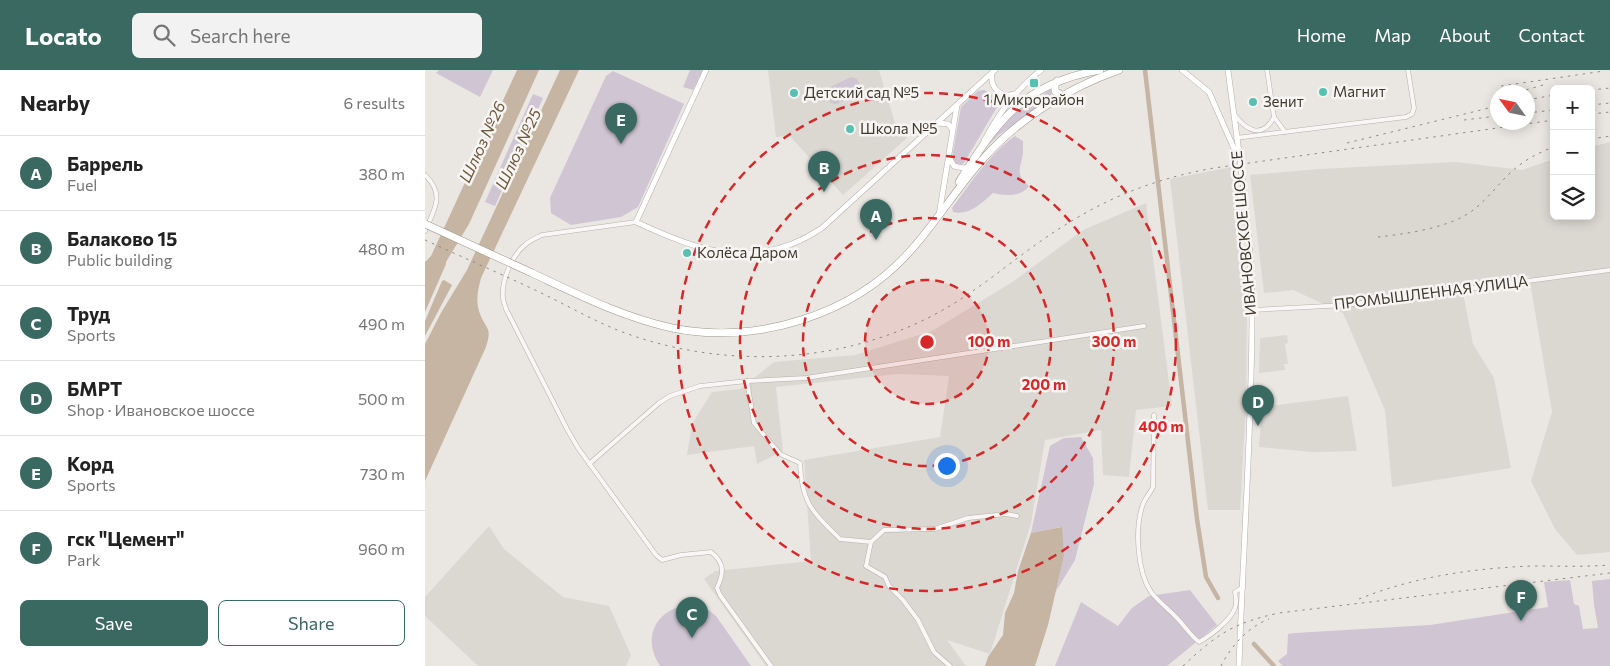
<!DOCTYPE html>
<meta charset="utf-8">
<style>
body{margin:0;font-family:Commissioner,sans-serif;background:#f2f2f2;color:#222}
.controls{position:absolute;right:15px;top:15px;display:grid;overflow:hidden;border-radius:8px;box-shadow:0 2px 12px #0003}
.controls button{width:45px;height:45px;display:grid;place-items:center;padding:0;border:0;border-bottom:1px solid #e0e0e0;background:#fff;color:#222;font:25px sans-serif}
.compass{position:absolute;left:1065px;top:15px;width:45px;height:45px;border-radius:50%;background:#fff;box-shadow:0 2px 12px #0003;rotate:303deg}
.you{position:absolute;left:521px;top:395px;width:18px;height:18px;margin:-12px;border:4px solid #fff;border-radius:50%;background:#1a73e8;box-shadow:0 0 0 8px #1a73e833}
.badge{display:grid;place-items:center;width:32px;height:32px;border-radius:50%;background:#3a6962;color:#fff;font-size:16px;font-weight:700}
.pin{position:absolute;translate:-50% -41px;filter:drop-shadow(0 1px 2px #0008)}
.pin::after{content:'';position:absolute;top:26px;width:18px;height:15px;background:inherit;clip-path:polygon(0 0,100% 0,50% 100%)}
.list{margin:0;padding:0;list-style:none}
h2{display:flex;justify-content:space-between;align-items:center;height:65px;margin:0;padding:0 20px;font-size:21px}
h2 small{font-size:16px;font-weight:400;color:#767676}
.list li{display:grid;grid-template-columns:32px 1fr auto;gap:15px;align-items:center;box-sizing:border-box;height:75px;padding:0 20px;border-top:1px solid #e0e0e0}
.list b{display:block;font-size:19px;white-space:nowrap}
.list p{margin:0;font-size:16px;white-space:nowrap;color:#767676}
.list em{font-size:16px;font-style:normal;color:#767676}
.actions{display:flex;gap:10px;padding:15px 20px}
.actions a{flex:1;padding:11px 0;border:1px solid #3a6962;border-radius:8px;text-align:center;font-size:18px;color:#3a6962}
.actions .main{background:#3a6962;color:#fff}
.icon{flex:none;width:28px;height:28px;fill:none;stroke:currentColor;stroke-width:2;stroke-linecap:round;stroke-linejoin:round}
.map{position:relative;flex:none;width:1185px;height:596px;overflow:hidden}
header{display:flex;align-items:center;gap:30px;box-sizing:border-box;height:70px;padding:0 25px;background:#3a6962;color:#fff}
header strong{font-size:24px}
nav{display:flex;gap:28px;margin-inline-start:auto;font-size:18px}
.search{width:350px;height:45px;background:#f2f2f2;display:flex;align-items:center;gap:12px;box-sizing:border-box;padding:0 18px;border-radius:8px;color:#767676;font-size:19px}
main{display:flex}
aside{flex:1;background:#fff}
.map>svg:first-child{display:block}
.built{fill:#dbd7d1}
.green{fill:#cfc5d3}
.water{fill:#c5b5a2}
.lines{fill:none;stroke-linecap:round;stroke-linejoin:round}
.canal{stroke:#c5b5a2;stroke-width:4.5}
.street-casing{stroke:#b4afa9;stroke-width:5}
.secondary-casing{stroke:#b4afa9;stroke-width:6}
.highway-casing{stroke:#9f988c;stroke-width:8}
.street{stroke:#f8f7f5;stroke-width:4}
.secondary{stroke:#fff;stroke-width:5}
.highway{stroke:#fff;stroke-width:7}
.rail{stroke:#918a7e;stroke-width:1;stroke-dasharray:2.5 5;stroke-linecap:butt}
.highway-bridge-casing{stroke:#9f988c;stroke-width:8;stroke-linecap:butt}
.highway-bridge{stroke:#fff;stroke-width:7}
.ring{fill:none;stroke:#d62828;stroke-width:2.5;stroke-dasharray:9 6}
.poi-dot{fill:#57c0b1;stroke:#f7f5f3;stroke-width:2}
.labels{text-anchor:middle;stroke-width:5;stroke-linejoin:round;paint-order:stroke}
.poi-label{font-size:15px;fill:#40392d;stroke:#f7f5f3;text-anchor:start}
.street-label{font-size:15px;fill:#40392d;stroke:#f7f5f3}
.water-label{font-size:16px;font-style:italic;fill:#6f593b;stroke:#f7f5f3}
.centre{fill:#d62828;stroke:#f7f5f3;stroke-width:2.5}
.ring-label{font-size:15px;text-anchor:middle;font-weight:bold;fill:#d62828;stroke:#f7f5f3;stroke-width:5;stroke-linejoin:round;paint-order:stroke}
</style>
<header>
<strong>Locato</strong>
<div class="search"><svg class="icon" aria-label="search" viewBox="0 0 24 24"><circle cx="10" cy="10" r="6"/><path d="M15 15l6 6"/></svg>Search here</div>
<nav><a>Home</a><a>Map</a><a>About</a><a>Contact</a></nav>
</header>
<main>
<aside>
<h2>Nearby<small>6 results</small></h2>
<ul class="list">
<li><span class="badge">A</span><div><b>Баррель</b><p>Fuel</p></div><em>380 m</em></li>
<li><span class="badge">B</span><div><b>Балаково 15</b><p>Public building</p></div><em>480 m</em></li>
<li><span class="badge">C</span><div><b>Труд</b><p>Sports</p></div><em>490 m</em></li>
<li><span class="badge">D</span><div><b>БМРТ</b><p>Shop · Ивановское шоссе</p></div><em>500 m</em></li>
<li><span class="badge">E</span><div><b>Корд</b><p>Sports</p></div><em>730 m</em></li>
<li><span class="badge">F</span><div><b>гск &quot;Цемент&quot;</b><p>Park</p></div><em>960 m</em></li>
</ul>
<div class="actions"><a class="main">Save</a><a>Share</a></div>
</aside>
<div class="map">
<svg width="1185" height="596" viewBox="0 0 1185 596">
<rect width="100%" height="100%" fill="#eae7e3"/>
<g class="built">
<polygon points="343,0 454,0 470,53 482,68 418,125 365,66 351,67"/>
<polygon points="1185,72 1185,482 1152,485 1130,459 1106,411 1127,342 1104,206 1038,223 1048,274 1069,308 1086,398 967,417 960,340 918,243 868,220 839,223 825,105 895,99 1031,92 1097,100 1129,89 1129,146 1166,146 1166,77"/>
<polygon points="807,97 822,239 821,333 815,440 783,440 745,109"/>
<polygon points="721,133 747,336 711,340 704,407 678,405 676,360 620,370 606,453 565,584 522,570 541,596 341,596 279,509 290,501 386,491 379,390 515,367 524,306 473,304 351,317 358,381 332,394 329,376 262,385 267,354 287,322 315,319 349,292 430,285 507,261 589,211 658,160"/>
<polygon points="862,265 863,273 860,274 863,294 859,294 860,300 834,303 835,268"/>
<polygon points="923,326 932,381 887,382 834,377 837,337"/>
<polygon points="64,456 79,479 138,527 184,536 206,585 201,596 53,596 0,546 0,527"/>
</g>
<g class="green">
<polygon points="14,0 68,0 55,27 11,3"/>
<polygon points="265,0 278,0 268,20 258,17"/>
<polygon points="188,1 259,34 213,137 196,147 146,155 126,143 125,128 181,6"/>
<polygon points="426,7 432,9 436,17 435,23 411,34 406,33 401,24 403,18"/>
<polygon points="626,19 626,25 630,26 575,64 558,80 582,48"/>
<path d="M559,20C568,24 571,28 572,37L539,93L534,96L529,93L527,88L536,37L553,21Z"/>
<polygon points="108,24 118,28 70,136 60,132"/>
<path d="M590,66L598,71C598,75 598,79 598,83C596,99 589,103 604,116C597,127 579,126 568,123C557,133 544,146 528,142L527,138C546,113 564,84 590,66Z"/>
<polygon points="656,367 668,388 669,414 650,490 631,521 639,486 636,457 606,463 625,376 639,368"/>
<polygon points="1185,509 1185,596 858,596 853,591 862,584 863,564 870,563 1005,555 1123,537 1119,512 1145,510 1149,534 1154,536 1158,559 1173,558 1169,535 1167,511"/>
<polygon points="765,520 792,555 742,596 630,596 656,532 693,556 707,538 724,526"/>
<path d="M268,534L281,538L291,546L326,596H235C215,565 233,537 268,534Z"/>
</g>
<g class="water">
<polygon points="92,0 114,0 44,154 21,192 21,194 0,242 0,192 6,186"/>
<path d="M135,0H154L56,208C53,220 50,231 55,244C62,261 67,257 61,277L0,411V274L17,241L42,200Z"/>
<polygon points="19,210 27,215 0,266 0,251 17,211"/>
<polygon points="637,457 639,486 623,555 610,596 560,596 563,587 578,565 580,543 589,523 593,501 606,463"/>
</g>
<g class="lines">
<g class="canal">
<polyline points="720,0 772,449 781,507 793,528"/>
<polyline points="829,574 849,596"/>
</g>
<g class="street-casing">
<g id="street">
<polyline points="842,0 849,47 860,62"/>
<path d="M809,44C821,60 837,70 849,47"/>
<polyline points="811,68 981,47 987,44 989,38 983,0"/>
<path d="M0,105C20,124 10,139 0,161"/>
<path d="M211,152L117,165C111,168 105,170 100,175C87,185 76,211 78,228C78,231 80,235 81,239L142,359L153,378L231,485L237,490L256,485L286,482C300,493 299,503 292,518L295,525L346,596"/>
<polyline points="827,240 921,235 1185,200"/>
<path d="M322,311L329,353L355,384L375,393C377,434 387,441 415,469L446,472L441,496L460,507L464,516L478,530L493,550L509,582L525,596"/>
<path d="M729,345L728,417C725,424 719,429 717,437C710,460 712,501 726,522C733,531 743,539 751,547C759,555 765,565 774,572C785,566 806,550 810,538C812,533 811,527 810,522L818,517"/>
<polyline points="164,394 234,333 245,326 275,316 322,311 381,308 719,256"/>
<polyline points="446,472 459,460 510,459 543,448 581,444 592,446"/>
</g>
</g>
<g class="secondary-casing">
<g id="secondary">
<path d="M281,0L211,152C276,182 331,202 397,158L570,0"/>
<polyline points="757,0 784,22 811,83"/>
<path d="M803,0C813,79 827,160 827,241C827,359 818,478 814,596"/>
<path d="M567,3C565,18 575,28 590,24"/>
<polyline points="513,53 523,54 527,59"/>
<path d="M559,71C573,44 592,19 616,0"/>
<polyline points="524,87 529,96 538,98 544,97"/>
<polyline points="514,145 532,35"/>
</g>
</g>
<g class="highway-casing">
<g id="highway">
<polyline points="632,11 630,15 630,21 638,26"/>
<path d="M534,112C573,50 599,13 675,0"/>
<path d="M107,203C152,224 197,247 247,258C332,275 430,245 487,179C512,151 532,118 557,90C593,49 643,18 694,0"/>
</g>
</g>
<use href="#street" class="street"/>
<use href="#secondary" class="secondary"/>
<use href="#highway" class="highway"/>
<g class="rail">
<polyline points="1076,16 1179,1"/>
<polyline points="1166,20 1185,18"/>
<polyline points="1094,22 1118,15"/>
<polyline points="1102,30 1129,25"/>
<polyline points="1166,35 1185,33"/>
<polyline points="1102,43 1129,40"/>
<polyline points="1166,44 1185,42"/>
<polyline points="1039,50 1072,46"/>
<polyline points="1166,69 1185,66"/>
<polyline points="922,73 1072,36"/>
<path d="M953,167C980,164 1015,159 1039,146C1057,136 1069,119 1083,105C1096,92 1112,83 1129,77"/>
<path d="M0,170C37,187 74,203 110,220C140,234 168,251 200,263C311,303 440,293 539,227C575,203 608,174 645,152C690,124 738,107 789,98L1129,50"/>
<path d="M934,529C988,507 1049,498 1108,496C1134,496 1159,497 1185,495"/>
<path d="M758,596C792,564 808,553 854,543L1185,503"/>
<path d="M796,596C806,576 823,557 844,549"/>
</g>
<g class="highway-bridge-casing">
<polyline id="highway-bridge" points="0,154 107,203"/>
</g>
<use href="#highway-bridge" class="highway-bridge"/>
</g>
<circle cx="502" cy="272" r="62" fill="#d62828" fill-opacity=".12"/>
<g class="ring">
<circle cx="502" cy="272" r="62"/>
<circle cx="502" cy="272" r="124"/>
<circle cx="502" cy="272" r="187"/>
<circle cx="502" cy="272" r="249"/>
</g>
<g class="poi-dot">
<rect x="604" y="8" width="10" height="10" rx="2.5"/>
<circle cx="898" cy="22" r="5"/>
<circle cx="369" cy="23" r="5"/>
<circle cx="828" cy="32" r="5"/>
<circle cx="425" cy="59" r="5"/>
<circle cx="262" cy="183" r="5"/>
</g>
<g class="labels">
<g class="poi-label">
<text x="908" y="27">Магнит</text>
<text x="379" y="28">Детский сад №5</text>
<text x="609" y="35" text-anchor="middle">1 Микрорайон</text>
<text x="838" y="37">Зенит</text>
<text x="435" y="64">Школа №5</text>
<text x="272" y="188">Колёса Даром</text>
</g>
<g class="street-label">
<text transform="translate(819 163) rotate(-95)" y="5">ИВАНОВСКОЕ ШОССЕ</text>
<text transform="translate(1006 223) rotate(-7)" y="5">ПРОМЫШЛЕННАЯ УЛИЦА</text>
</g>
<g class="water-label">
<text transform="translate(57 72) rotate(-65)" y="6">Шлюз №26</text>
<text transform="translate(93 79) rotate(-65)" y="6">Шлюз №25</text>
</g>
</g>
<circle cx="502" cy="272" r="8" class="centre"/>
<g class="ring-label">
<text x="564" y="277">100 m</text>
<text x="689" y="277">300 m</text>
<text x="619" y="320">200 m</text>
<text x="736" y="362">400 m</text>
</g>
</svg>
<div class="controls">
<button>+</button>
<button>−</button>
<button><svg class="icon" aria-label="layers" viewBox="0 0 24 24"><path d="M12 4l9 5-9 5-9-5zM3 14l9 5 9-5"/></svg></button>
</div>
<svg class="compass" viewBox="-18 -18 36 36"><path d="M0-13l5 13h-10z" fill="#e53935"/><path d="M0 13l5-13h-10z" fill="#767676"/></svg>
<div class="you"></div>
<div class="pin badge" style="left:451px;top:170px">A</div>
<div class="pin badge" style="left:399px;top:122px">B</div>
<div class="pin badge" style="left:267px;top:568px">C</div>
<div class="pin badge" style="left:833px;top:356px">D</div>
<div class="pin badge" style="left:196px;top:74px">E</div>
<div class="pin badge" style="left:1096px;top:551px">F</div>
</div>
</main>
